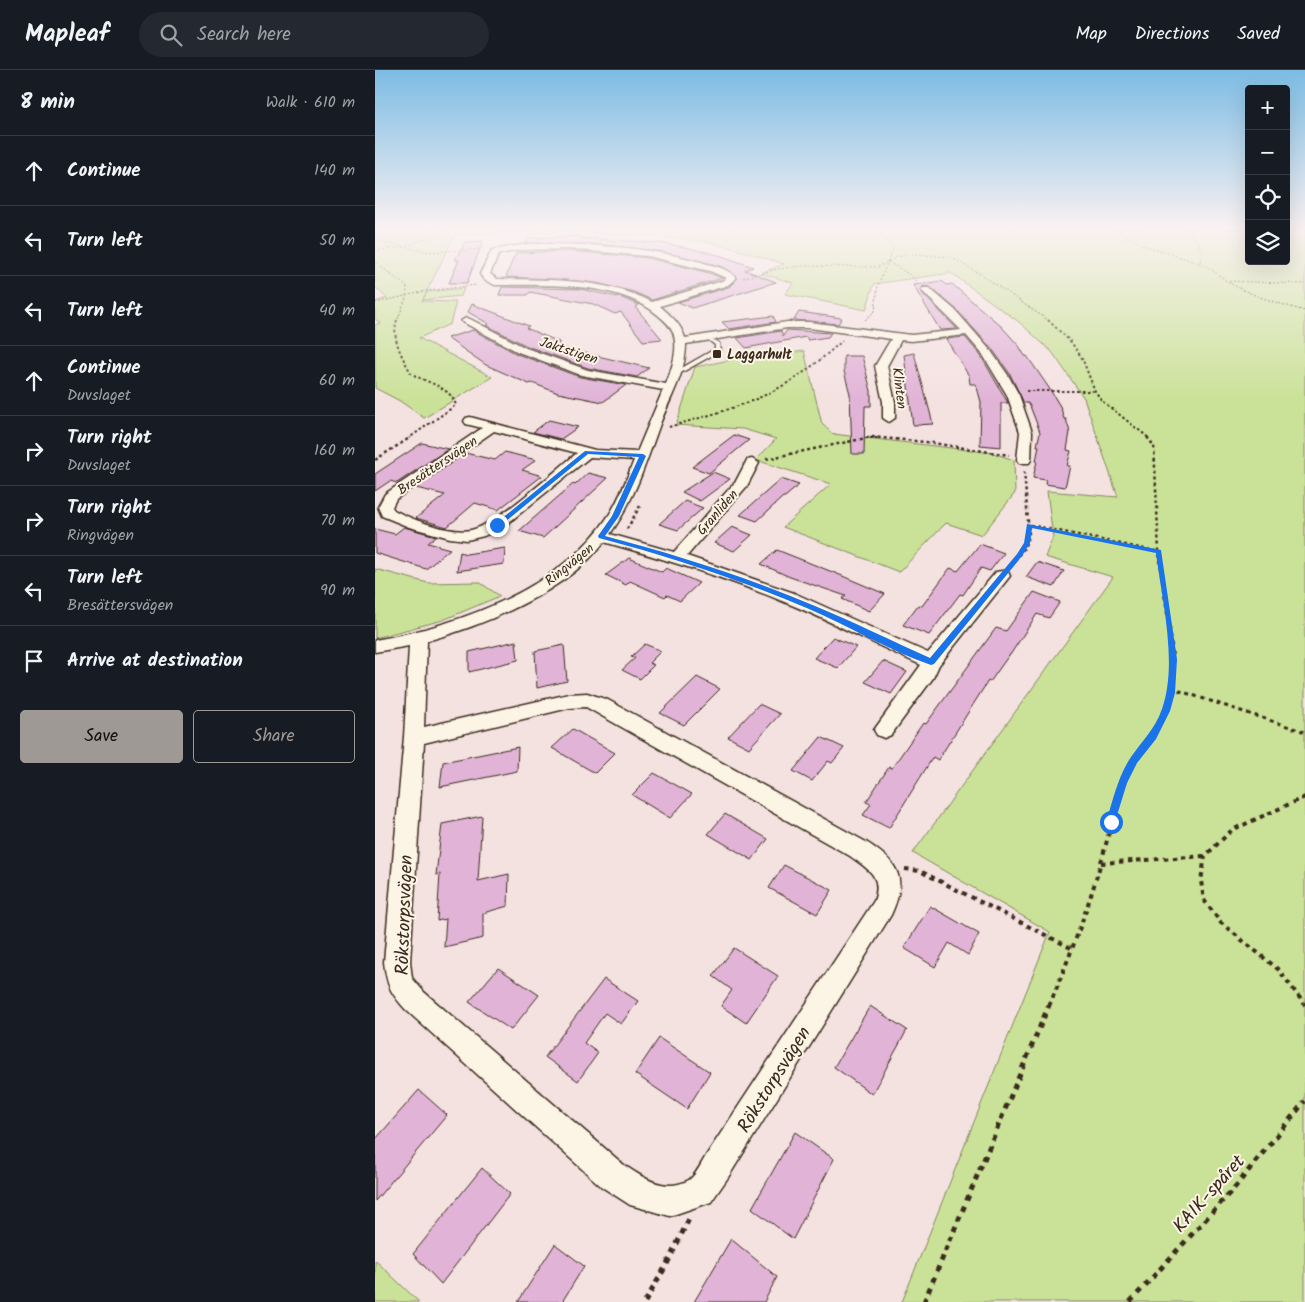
<!DOCTYPE html>
<meta charset="utf-8">
<style>
body{margin:0;font-family:Kalam,sans-serif;background:#242831;color:#f1f3f6}
.controls{position:absolute;right:15px;top:15px;display:grid;overflow:hidden;border-radius:5px;box-shadow:0 5px 20px #0002}
.controls button{width:45px;height:45px;display:grid;place-items:center;padding:0;border:0;border-bottom:1px solid #363941;background:#171b24;color:#f1f3f6;font:25px sans-serif}
.stop{position:absolute;width:15px;height:15px;margin:-11px;border:4px solid #1a73e8;border-radius:50%;background:#fff}
.stop.end{background:#1a73e8;border-color:#fff;box-shadow:0 1px 5px #0008}
.list{margin:0;padding:0;list-style:none}
h2{display:flex;justify-content:space-between;align-items:center;height:65px;margin:0;padding:0 20px;font-size:21px}
h2 small{font-size:16px;font-weight:400;color:#9ea1a6}
.list li{display:grid;grid-template-columns:32px 1fr auto;gap:15px;align-items:center;box-sizing:border-box;height:70px;padding:0 20px;border-top:1px solid #363941}
.list b{display:block;font-size:19px;white-space:nowrap}
.list p{margin:0;font-size:16px;white-space:nowrap;color:#9ea1a6}
.list em{font-size:16px;font-style:normal;color:#9ea1a6}
.actions{display:flex;gap:10px;padding:15px 20px}
.actions a{flex:1;padding:11px 0;border:1px solid #9f9995;border-radius:5px;text-align:center;font-size:18px;color:#9f9995}
.actions .main{background:#9f9995;color:#111}
.icon{flex:none;width:28px;height:28px;fill:none;stroke:currentColor;stroke-width:2;stroke-linecap:round;stroke-linejoin:round}
.map{position:relative;flex:none;width:930px;height:1232px;overflow:hidden}
header{display:flex;align-items:center;gap:30px;box-sizing:border-box;height:70px;padding:0 25px;background:#171b24;border-bottom:1px solid #363941}
header strong{font-size:24px}
nav{display:flex;gap:28px;margin-inline-start:auto;font-size:18px}
.search{width:350px;height:45px;background:#242831;display:flex;align-items:center;gap:12px;box-sizing:border-box;padding:0 18px;border-radius:28px;color:#9ea1a6;font-size:19px}
main{display:flex}
aside{flex:1;background:#171b24}
.map>svg:first-child{display:block}
.green{fill:#cae298;stroke:#82865b}
.building{fill:#e1b4d7;stroke:#3b2a1e}
.lines{fill:none;stroke-linecap:round;stroke-linejoin:round}
.service-casing{stroke:#3b2a1e;stroke-width:3}
.minor-casing{stroke:#3b2a1e;stroke-width:3}
.path-far5{stroke:#3b2a1e;stroke-width:1;stroke-dasharray:2 2;stroke-linecap:butt}
.path-far4{stroke:#3b2a1e;stroke-width:2;stroke-dasharray:2.5 2.5;stroke-linecap:butt}
.path-far3{stroke:#3b2a1e;stroke-width:2.5;stroke-dasharray:3 3;stroke-linecap:butt}
.path-far2{stroke:#3b2a1e;stroke-width:3;stroke-dasharray:4 4;stroke-linecap:butt}
.path-far1{stroke:#3b2a1e;stroke-width:4;stroke-dasharray:4.5 4.5;stroke-linecap:butt}
.path{stroke:#3b2a1e;stroke-width:5;stroke-dasharray:5.5 5.5;stroke-linecap:butt}
.service{fill:#fcf5e5;fill-rule:evenodd}
.minor{fill:#fcf5e5;fill-rule:evenodd}
.route{fill:#1a73e8}
.poi-dot{fill:#3b2a1e;stroke:#fcf5e5;stroke-width:2}
.labels{text-anchor:middle;stroke-width:4;stroke-linejoin:round;paint-order:stroke}
.far-street-label{font-size:14px;fill:#3b2a1e;stroke:#fcf5e5}
.far-poi-label{font-size:14px;font-weight:bold;fill:#3b2a1e;stroke:#fcf5e5;text-anchor:start}
.near-street-label{font-size:19px;fill:#3b2a1e;stroke:#fcf5e5}
</style>
<header>
<strong>Mapleaf</strong>
<div class="search"><svg class="icon" aria-label="search" viewBox="0 0 24 24"><circle cx="10" cy="10" r="6"/><path d="M15 15l6 6"/></svg>Search here</div>
<nav><a>Map</a><a>Directions</a><a>Saved</a></nav>
</header>
<main>
<aside>
<h2>8 min<small>Walk · 610 m</small></h2>
<ul class="list">
<li><svg class="icon" aria-label="ahead" viewBox="0 0 24 24"><path d="M12 20V5M6 11l6-6 6 6"/></svg><div><b>Continue</b></div><em>140 m</em></li>
<li><svg class="icon" aria-label="left" viewBox="0 0 24 24"><path d="M17 20v-9H6M10 6l-5 5 5 5"/></svg><div><b>Turn left</b></div><em>50 m</em></li>
<li><svg class="icon" aria-label="left" viewBox="0 0 24 24"><path d="M17 20v-9H6M10 6l-5 5 5 5"/></svg><div><b>Turn left</b></div><em>40 m</em></li>
<li><svg class="icon" aria-label="ahead" viewBox="0 0 24 24"><path d="M12 20V5M6 11l6-6 6 6"/></svg><div><b>Continue</b><p>Duvslaget</p></div><em>60 m</em></li>
<li><svg class="icon" aria-label="right" viewBox="0 0 24 24"><path d="M7 20v-9h11M14 6l5 5-5 5"/></svg><div><b>Turn right</b><p>Duvslaget</p></div><em>160 m</em></li>
<li><svg class="icon" aria-label="right" viewBox="0 0 24 24"><path d="M7 20v-9h11M14 6l5 5-5 5"/></svg><div><b>Turn right</b><p>Ringvägen</p></div><em>70 m</em></li>
<li><svg class="icon" aria-label="left" viewBox="0 0 24 24"><path d="M17 20v-9H6M10 6l-5 5 5 5"/></svg><div><b>Turn left</b><p>Bresättersvägen</p></div><em>90 m</em></li>
<li><svg class="icon" aria-label="arrive" viewBox="0 0 24 24"><path d="M6 21V4h12l-3 4 3 4H6"/></svg><div><b>Arrive at destination</b></div></li>
</ul>
<div class="actions"><a class="main">Save</a><a>Share</a></div>
</aside>
<div class="map">
<svg width="930" height="1232" viewBox="0 0 930 1232">
<rect width="100%" height="100%" fill="#f4e2e1"/>
<filter id="ink" filterUnits="userSpaceOnUse"><feTurbulence type="fractalNoise" baseFrequency=".02" numOctaves="2"/><feDisplacementMap in="SourceGraphic" scale="10" xChannelSelector="R" yChannelSelector="G"/><feConvolveMatrix kernelMatrix="1 2 1 2 8 2 1 2 1" color-interpolation-filters="sRGB"/></filter>
<g filter="url(#ink)">
<g class="green">
<polygon points="0,158 874,158 874,191 911,191 911,158 930,158 930,1232 527,1232 675,862 538,783 738,507 670,487 678,467 672,421 743,427 709,328 677,282 644,252 576,203 499,214 491,240 410,224 418,213 386,203 409,194 358,178 327,171 270,165 181,161 80,165 47,231 81,232 75,254 44,268 117,307 49,348 25,331 0,318 0,255 5,253 0,249 0,232 12,228 0,217"/>
<polygon points="89,218 86,226 48,230 52,222"/>
<polygon points="429,281 447,354 458,364 618,383 639,390 640,423 607,465 571,453 524,502 408,457 456,414 381,390 401,369 368,359 301,355 320,297 355,290 364,284 381,288"/>
<polygon points="0,499 53,513 104,512 125,526 68,550 0,568"/>
<polygon points="0,1190 44,1232 0,1232"/>
</g>
<g class="building">
<polygon points="205,166 204,168 285,173 315,178 347,186 378,197 370,200 401,212 317,238 303,232 354,217 362,209 362,207 345,196 283,181 218,174 150,173 154,168"/>
<polygon points="108,171 92,213 74,213 84,190 80,190 90,172"/>
<polygon points="193,181 273,188 334,203 347,208 277,230 259,222 221,213 181,209 131,207 138,189 142,183"/>
<polygon points="567,211 572,215 577,214 626,256 644,276 650,286 652,286 674,318 686,338 689,349 691,349 695,362 692,380 696,381 692,396 695,396 690,417 670,414 671,410 658,408 662,391 661,391 664,376 662,376 665,362 655,336 653,333 649,333 635,304 618,280 581,239 555,217 548,216 545,221 582,259 565,260 538,215"/>
<polygon points="127,217 205,219 247,228 264,235 260,237 287,269 268,271 246,242 240,244 218,234 155,222 153,225 124,225"/>
<polygon points="97,234 154,256 151,258 184,272 184,277 274,298 262,307 213,298 152,276 111,255 114,254 93,242"/>
<polygon points="424,242 467,248 463,254 419,250"/>
<polygon points="398,246 401,252 354,259 347,252"/>
<polygon points="98,260 142,284 205,307 251,315 228,332 183,323 157,313 154,314 111,295 72,268"/>
<polygon points="412,260 456,263 453,267 433,270 431,267 371,278 362,268 406,261 408,266"/>
<polygon points="590,267 606,286 633,333 626,333 626,377 605,375 606,332 601,314 595,314 594,306 571,269"/>
<polygon points="539,283 552,331 558,354 538,355 529,285"/>
<polygon points="469,286 487,286 496,321 496,336 490,336 489,384 477,384 475,324 469,301"/>
<polygon points="174,350 203,357 186,369 158,362"/>
<polygon points="359,365 374,370 334,403 317,397"/>
<polygon points="47,373 73,379 22,413 15,411 0,421 0,404"/>
<polygon points="130,382 161,390 147,400 167,406 123,440 100,433 72,457 41,448 70,425 41,418 90,383 120,390"/>
<polygon points="338,402 355,409 325,431 307,422"/>
<polygon points="213,403 233,408 168,468 144,461 198,414 200,415"/>
<polygon points="406,409 424,415 410,427 408,427 382,451 365,445"/>
<polygon points="310,431 328,438 303,460 284,454"/>
<polygon points="29,457 61,466 53,473 75,479 51,499 0,483 0,459 20,464"/>
<polygon points="357,457 377,465 359,481 339,473"/>
<polygon points="605,474 629,483 615,501 606,498 588,525 585,524 554,565 528,555 543,535 547,536 575,498 583,501"/>
<polygon points="130,478 129,494 82,501 85,482 91,484"/>
<polygon points="402,480 465,505 510,524 494,541 467,529 471,526 415,507 386,494"/>
<polygon points="254,488 287,502 291,498 324,513 305,531 292,525 290,527 255,511 251,515 231,505"/>
<polygon points="662,492 689,501 679,517 651,507"/>
<polygon points="659,522 685,532 674,548 662,544 635,585 634,585 615,612 613,611 563,690 558,687 514,758 488,745 496,734 491,732 514,697 517,698 548,653 551,654 621,558 631,561"/>
<polygon points="458,567 481,577 463,598 439,588"/>
<polygon points="141,571 143,590 94,602 94,582"/>
<polygon points="270,574 286,581 274,593 279,595 265,609 247,600 260,588 256,587"/>
<polygon points="189,575 192,611 162,618 160,581"/>
<polygon points="508,591 532,602 516,624 490,612"/>
<polygon points="322,607 345,619 309,655 285,643"/>
<polygon points="384,634 405,644 374,678 353,667"/>
<polygon points="198,659 240,683 220,703 177,678"/>
<polygon points="446,667 469,678 457,693 453,691 437,711 418,701"/>
<polygon points="143,677 142,701 65,717 68,692"/>
<polygon points="279,703 317,724 295,748 257,725"/>
<polygon points="350,744 393,769 377,790 333,764"/>
<polygon points="107,746 103,811 134,804 133,836 108,843 108,868 69,877 71,849 62,851 65,804 61,805 67,754"/>
<polygon points="409,795 457,820 442,844 394,818"/>
<polygon points="555,836 604,864 593,885 574,873 560,897 529,878"/>
<polygon points="359,878 403,906 371,953 346,936 357,920 338,906"/>
<polygon points="123,898 164,925 136,960 94,932"/>
<polygon points="229,909 263,931 246,954 230,943 209,973 223,983 203,1011 170,987"/>
<polygon points="495,936 532,960 497,1024 459,997"/>
<polygon points="284,968 335,1002 312,1039 260,1004"/>
<polygon points="44,1020 72,1045 0,1131 0,1070"/>
<polygon points="420,1062 459,1089 418,1169 377,1138"/>
<polygon points="107,1098 135,1124 66,1214 38,1184"/>
<polygon points="356,1169 402,1207 389,1232 319,1232"/>
<polygon points="180,1174 209,1196 187,1232 143,1232"/>
</g>
<g class="lines">
<g class="service-casing">
<polygon id="service" points="333,267 344,273 345,281 302,305 298,305 298,303 340,279 340,275 331,268"/>
</g>
<g class="minor-casing">
<path id="minor" d="M153,174C211,174 269,176 326,192C338,196 352,197 361,208L353,215L285,236C296,246 306,254 310,268L412,252H434L536,265L586,260L546,220L548,218H554L580,240L616,281L633,305L644,325L657,362L656,390L654,393H644L642,390L645,362L632,325L608,285L591,265L536,271L526,270L512,296L520,332V348L514,352L508,348V332L500,296L516,269L434,258H412L311,274C311,303 295,328 285,354C271,392 260,430 235,464L299,482L361,411L372,390L377,389L384,393L372,416L312,486L419,523L553,583L621,502L627,501L633,502L635,506L564,595L558,608L516,665L509,668L502,665L499,660L546,595C499,574 454,550 407,531C349,507 289,489 229,472C192,521 110,555 52,571L49,657L194,624L212,623L233,630L491,772C524,793 533,808 516,845L354,1106L336,1132L295,1146L255,1135L227,1117L31,940C15,922 12,916 9,892L29,667L34,576L0,582V570C83,555 185,520 234,445C245,428 252,408 259,390L215,387L127,458L109,466L92,470L75,468L34,457L7,446L3,437L10,424L107,358L91,354L89,351L91,348L95,347L220,380L262,382L288,320L206,305L143,282L86,251L91,248L95,249L151,278L213,300L291,314C297,298 304,279 298,262C295,255 289,250 283,245C243,211 170,215 120,215L109,210L105,204L117,180ZM193,179L273,186L335,201L351,208L347,211L277,232C229,208 174,210 122,209L115,204L124,184L146,180ZM119,361L202,383C180,401 121,455 96,460C75,464 38,450 19,440L17,437L21,429ZM211,637L475,786C493,799 508,806 499,831L332,1084C327,1092 321,1105 314,1110C290,1123 268,1108 249,1095L49,922L37,908L35,892L49,673L194,638Z"/>
</g>
<g class="path-far5">
<polyline points="490,158 511,170 518,179 503,215 500,241 490,250"/>
<path d="M738,158C763,177 797,183 826,194C838,198 847,209 858,215C881,227 905,234 930,241"/>
<polyline points="814,158 827,180 825,193"/>
<polyline points="0,171 55,182 108,179"/>
<polyline points="0,181 29,177 65,163 92,158"/>
<polyline points="0,192 32,217 31,228 22,251"/>
<polyline points="513,192 534,204 543,213"/>
<polyline points="368,208 402,199 428,196 503,197 522,187 539,184 576,187 610,207 674,251"/>
<polyline points="854,211 930,214"/>
<polyline points="0,233 51,221 102,215"/>
</g>
<g class="path-far4">
<path d="M22,250C16,268 27,287 36,303C52,314 74,315 81,335L34,368"/>
<polyline points="673,250 696,272 707,288 720,321 727,331 774,368"/>
<polyline points="651,321 720,321"/>
<path d="M294,357C330,346 369,337 402,319C426,306 447,289 467,271"/>
<polyline points="490,368 505,368"/>
</g>
<g class="path-far3">
<polyline points="772,367 779,376 784,482 788,515"/>
<polyline points="391,389 496,367 551,372 634,385"/>
<polyline points="0,390 36,367"/>
<polyline points="655,455 784,482"/>
<polyline points="252,459 265,436"/>
<polyline points="636,495 649,478 654,465 649,400"/>
</g>
<g class="path-far2">
<polyline points="796,618 930,662"/>
<path d="M753,701C763,680 780,665 790,643C806,608 793,551 788,514"/>
</g>
<g class="path-far1">
<polyline points="930,727 857,760 830,786 826,811 829,830 846,853 904,900 930,935"/>
<polyline points="726,793 830,786"/>
<polyline points="530,799 545,801 698,879"/>
<path d="M674,936C694,889 712,841 726,792C735,762 741,729 754,700"/>
</g>
<g class="path">
<polyline points="270,1232 292,1194 314,1149"/>
<polyline points="549,1232 674,935"/>
<polyline points="755,1232 860,1117 930,1031"/>
</g>
<use href="#service" class="service"/>
<use href="#minor" class="minor"/>
</g>
</g>
<linearGradient id="sky" x2="0" y2="1"><stop stop-color="#7dbce4"/><stop offset="0.48" stop-color="#faf2f2"/><stop offset="1" stop-color="#faf2f2" stop-opacity="0"/></linearGradient>
<rect width="930" height="330" fill="url(#sky)"/>
<path class="route" d="M210,381L268,384L271,386L244,446L230,466C302,485 372,507 440,536C479,552 517,571 555,588L642,484L649,473L652,454L786,480L802,589L800,623L795,641L781,669L762,693L752,713L739,755L736,756L731,752C738,730 743,706 756,687C767,671 780,659 787,639C803,593 787,531 781,483L657,458L655,473L647,486L559,594L556,595C515,581 474,556 434,539C366,510 296,487 224,468L223,466L237,446L264,387L213,384L125,456H120V454Z"/>
<rect class="poi-dot" x="337" y="279" width="10" height="10" rx="2.5"/>
<g class="labels">
<g class="far-street-label">
<text transform="translate(194 280) rotate(18)" y="5">Jaktstigen</text>
<text transform="translate(525 318) rotate(83)" y="5">Klinten</text>
<text transform="translate(62 395) rotate(-34)" y="5">Bresättersvägen</text>
<text transform="translate(342 442) rotate(-49)" y="5">Granliden</text>
<text transform="translate(194 494) rotate(-39)" y="5">Ringvägen</text>
</g>
<g class="far-poi-label">
<text x="352" y="289">Laggarhult</text>
</g>
<g class="near-street-label">
<text transform="translate(28 845) rotate(-88)" y="7">Rökstorpsvägen</text>
<text transform="translate(398 1009) rotate(-58)" y="7">Rökstorpsvägen</text>
<text transform="translate(833 1123) rotate(-48)" y="7">KAIK-spåret</text>
</g>
</g>
</svg>
<div class="controls">
<button>+</button>
<button>−</button>
<button><svg class="icon" aria-label="locate" viewBox="0 0 24 24"><circle cx="12" cy="12" r="6"/><path d="M12 2v4M12 18v4M2 12h4M18 12h4"/></svg></button>
<button><svg class="icon" aria-label="layers" viewBox="0 0 24 24"><path d="M12 4l9 5-9 5-9-5zM3 14l9 5 9-5"/></svg></button>
</div>
<div class="stop" style="left:736px;top:752px"></div>
<div class="stop end" style="left:122px;top:455px"></div>
</div>
</main>
